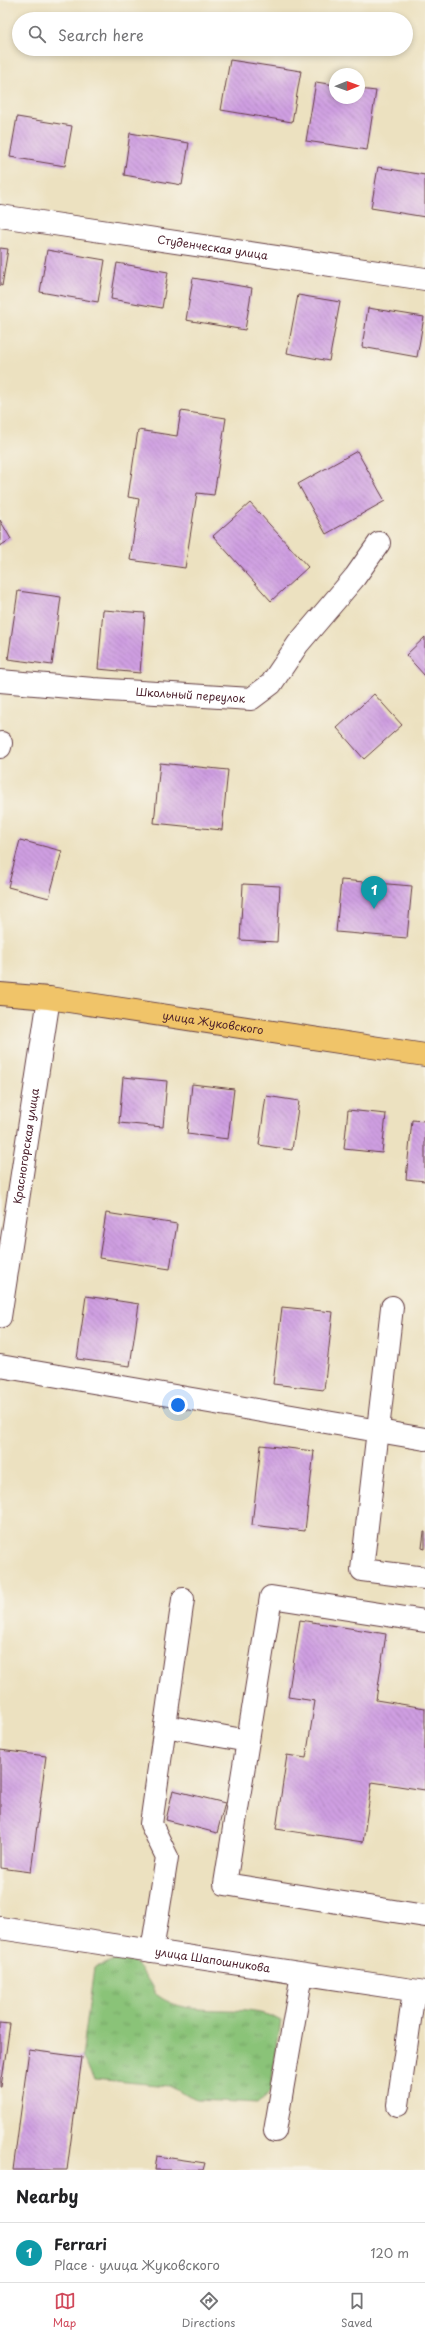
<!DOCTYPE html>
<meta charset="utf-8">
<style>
body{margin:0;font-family:"Playpen Sans",sans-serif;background:#f2f2f2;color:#202124}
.compass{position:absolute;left:329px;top:68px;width:36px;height:36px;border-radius:50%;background:#fff;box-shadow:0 2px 6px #0003;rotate:89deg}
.you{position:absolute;left:178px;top:1405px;width:14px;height:14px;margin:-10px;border:3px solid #fff;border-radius:50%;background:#1a73e8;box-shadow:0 0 0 6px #1a73e833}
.badge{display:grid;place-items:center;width:26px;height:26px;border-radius:50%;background:#d1495b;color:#fff;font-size:13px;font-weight:700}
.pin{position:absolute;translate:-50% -33px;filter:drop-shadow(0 1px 2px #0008)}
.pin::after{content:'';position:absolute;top:21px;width:14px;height:12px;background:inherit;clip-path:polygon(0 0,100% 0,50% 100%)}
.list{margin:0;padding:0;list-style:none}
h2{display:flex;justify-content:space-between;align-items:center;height:52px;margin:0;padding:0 16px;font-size:17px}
h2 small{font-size:13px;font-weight:400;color:#757577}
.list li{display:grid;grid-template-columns:26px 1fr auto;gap:12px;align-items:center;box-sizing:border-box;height:60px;padding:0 16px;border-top:1px solid #e0e0e0}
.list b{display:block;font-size:15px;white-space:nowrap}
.list p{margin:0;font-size:13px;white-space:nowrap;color:#757577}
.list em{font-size:13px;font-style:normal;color:#757577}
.icon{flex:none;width:22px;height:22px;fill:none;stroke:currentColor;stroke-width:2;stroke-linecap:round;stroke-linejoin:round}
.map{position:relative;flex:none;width:425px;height:2170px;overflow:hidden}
.search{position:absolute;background:#fff;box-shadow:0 2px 6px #0003;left:12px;right:12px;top:12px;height:44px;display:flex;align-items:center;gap:10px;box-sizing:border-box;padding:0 14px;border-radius:22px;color:#757577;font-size:15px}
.sheet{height:112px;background:#fff}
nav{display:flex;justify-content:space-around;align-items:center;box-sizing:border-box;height:56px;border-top:1px solid #e0e0e0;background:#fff;font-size:11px;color:#757577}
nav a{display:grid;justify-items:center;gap:2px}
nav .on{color:#d1495b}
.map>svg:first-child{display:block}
.grass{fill:url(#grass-tufts);stroke:#6a7152}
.building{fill:url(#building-back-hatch)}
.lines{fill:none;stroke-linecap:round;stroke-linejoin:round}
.minor-casing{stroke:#623c41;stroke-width:24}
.major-casing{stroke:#623c41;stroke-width:24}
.minor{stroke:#fff;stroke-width:22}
.major{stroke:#f0c469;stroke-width:22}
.labels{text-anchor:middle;stroke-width:3.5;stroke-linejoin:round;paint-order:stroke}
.street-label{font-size:11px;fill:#4a1f2b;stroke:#f7f3e8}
</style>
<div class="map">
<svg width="425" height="2170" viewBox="0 0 425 2170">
<defs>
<pattern id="grass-tufts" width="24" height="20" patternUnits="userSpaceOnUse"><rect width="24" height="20" fill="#8ac378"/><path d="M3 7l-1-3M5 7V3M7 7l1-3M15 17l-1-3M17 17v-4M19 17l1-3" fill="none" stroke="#739e63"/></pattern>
<pattern id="building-back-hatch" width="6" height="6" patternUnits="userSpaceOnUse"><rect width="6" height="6" fill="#cf9fe2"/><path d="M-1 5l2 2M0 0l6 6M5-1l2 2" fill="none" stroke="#aa81b7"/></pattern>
</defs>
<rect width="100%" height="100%" fill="#f7f3e8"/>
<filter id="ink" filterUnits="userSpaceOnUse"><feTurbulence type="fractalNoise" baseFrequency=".025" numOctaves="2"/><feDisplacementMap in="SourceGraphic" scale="8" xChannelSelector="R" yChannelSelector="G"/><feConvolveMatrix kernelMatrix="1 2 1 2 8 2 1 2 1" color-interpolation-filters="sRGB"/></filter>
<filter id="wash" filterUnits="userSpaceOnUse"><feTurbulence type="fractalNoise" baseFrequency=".012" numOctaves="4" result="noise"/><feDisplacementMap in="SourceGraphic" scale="16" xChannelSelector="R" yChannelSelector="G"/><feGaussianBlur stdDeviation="0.9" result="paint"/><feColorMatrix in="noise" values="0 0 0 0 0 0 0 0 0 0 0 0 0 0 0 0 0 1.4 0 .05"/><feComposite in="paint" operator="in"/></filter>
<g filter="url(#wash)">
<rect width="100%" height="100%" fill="#ece1c0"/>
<path class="grass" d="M114,1960C137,1959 139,1966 151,1985C153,1988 154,1993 157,1995C193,2022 244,1999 281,2021L270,2092L258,2103L197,2100L169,2086L94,2079L82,2057L94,1968Z"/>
<g id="blocks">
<g class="building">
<polygon points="230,60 301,71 292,122 221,110"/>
<polygon points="316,82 335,85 335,98 359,98 359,89 376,91 367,150 306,141"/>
<polygon points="17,117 72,126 65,166 10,157"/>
<polygon points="130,133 189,143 182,185 124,175"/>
<polygon points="378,167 425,175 425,217 371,208"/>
<polygon points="0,248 8,249 2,286 0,285"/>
<polygon points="47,250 105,260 98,302 40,292"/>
<polygon points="117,263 168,272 162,308 111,299"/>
<polygon points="193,278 252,288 245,330 186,320"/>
<polygon points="298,295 340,302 329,361 287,353"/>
<polygon points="368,308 424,317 417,357 362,347"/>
<polygon points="181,411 226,418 214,495 197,493 185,568 130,560 139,499 128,497 138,430 177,436"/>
<polygon points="357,451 385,501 326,534 298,484"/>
<polygon points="250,503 308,567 271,601 213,536"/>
<polygon points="0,520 11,539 0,546"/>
<polygon points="18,591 61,597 52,665 8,659"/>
<polygon points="103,610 145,613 140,673 98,669"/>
<polygon points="425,637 425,676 406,655"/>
<polygon points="374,694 402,725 364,759 337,728"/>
<polygon points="160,763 228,770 222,830 154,823"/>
<polygon points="20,840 62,851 49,898 8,887"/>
<polygon points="341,880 412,886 407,938 336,932"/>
<polygon points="243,884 280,886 277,942 240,940"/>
<polygon points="123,1077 167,1081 163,1127 119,1123"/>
<polygon points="192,1084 234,1089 228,1139 187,1134"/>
<polygon points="266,1096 299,1101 292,1150 259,1145"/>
<polygon points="348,1110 386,1114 382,1153 344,1149"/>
<polygon points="412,1120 425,1121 425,1181 406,1179"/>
<polygon points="106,1213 177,1224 170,1269 99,1258"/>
<polygon points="86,1296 139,1304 130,1366 77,1359"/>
<polygon points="282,1307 333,1312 324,1390 273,1384"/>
<polygon points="261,1445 314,1451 305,1531 252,1525"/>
<polygon points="424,1532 425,1532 425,1549 422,1548"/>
<polygon points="300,1620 386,1634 376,1700 425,1708 425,1790 372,1782 363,1842 276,1829 287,1755 306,1758 315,1701 288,1697"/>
<polygon points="0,1750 46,1756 31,1872 0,1868"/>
<polygon points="173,1790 225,1803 217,1833 166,1820"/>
<polygon points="0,2023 10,2024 1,2087 0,2087"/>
<polygon points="29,2050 82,2057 67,2170 13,2170"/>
<polygon points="157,2156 205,2163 203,2170 155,2170"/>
</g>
</g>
</g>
<g filter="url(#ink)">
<use href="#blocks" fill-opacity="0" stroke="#623c41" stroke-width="1"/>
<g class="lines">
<g class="minor-casing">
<g id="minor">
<path id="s1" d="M0,216L425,279"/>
<path id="s2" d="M0,681L93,689L251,699L271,684L298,644L355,577L379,543"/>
<polyline points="0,747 1,743"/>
<polyline points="392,1307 362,1570 425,1578"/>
<path id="s3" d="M0,1317L49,998"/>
<polyline points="0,1366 425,1439"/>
<polyline points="425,1621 271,1597 225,1884 425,1916"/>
<polyline points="165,1726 248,1741"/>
<path id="s4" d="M0,1928L425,1992"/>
<polyline points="152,1951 167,1857 151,1824 183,1599"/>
<polyline points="398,2105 414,1991"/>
<polyline points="275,2131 302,1974"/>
</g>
</g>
<g class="major-casing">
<g id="major">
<path id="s5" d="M0,994L49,998L425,1055"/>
</g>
</g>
<use href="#minor" class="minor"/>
<use href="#major" class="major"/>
</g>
</g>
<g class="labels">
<g class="street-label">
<text dy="4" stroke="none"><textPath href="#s1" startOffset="215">Студенческая улица</textPath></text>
<text dy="4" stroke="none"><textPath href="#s2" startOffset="191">Школьный переулок</textPath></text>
<text dy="4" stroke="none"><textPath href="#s5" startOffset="215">улица Жуковского</textPath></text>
<text dy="4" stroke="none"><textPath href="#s3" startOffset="173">Красногорская улица</textPath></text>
<text dy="4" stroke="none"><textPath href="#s4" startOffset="215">улица Шапошникова</textPath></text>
</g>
</g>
</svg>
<svg class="compass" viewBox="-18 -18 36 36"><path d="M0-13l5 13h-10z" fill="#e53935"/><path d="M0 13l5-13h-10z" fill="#757577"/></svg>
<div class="you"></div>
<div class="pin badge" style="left:374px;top:909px;background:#0f9aa8">1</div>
<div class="search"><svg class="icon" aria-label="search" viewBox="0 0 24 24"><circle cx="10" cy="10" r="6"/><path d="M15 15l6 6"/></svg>Search here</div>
</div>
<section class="sheet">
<h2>Nearby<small></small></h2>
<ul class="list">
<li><span class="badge" style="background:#0f9aa8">1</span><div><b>Ferrari</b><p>Place · улица Жуковского</p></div><em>120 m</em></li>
</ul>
</section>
<nav>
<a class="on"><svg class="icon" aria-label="map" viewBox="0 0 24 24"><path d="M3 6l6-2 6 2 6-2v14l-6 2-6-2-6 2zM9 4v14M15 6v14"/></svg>Map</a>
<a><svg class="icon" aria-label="directions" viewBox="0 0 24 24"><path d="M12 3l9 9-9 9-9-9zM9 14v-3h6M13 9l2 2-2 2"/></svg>Directions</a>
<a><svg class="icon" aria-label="saved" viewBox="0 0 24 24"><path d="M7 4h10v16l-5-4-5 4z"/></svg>Saved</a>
</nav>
